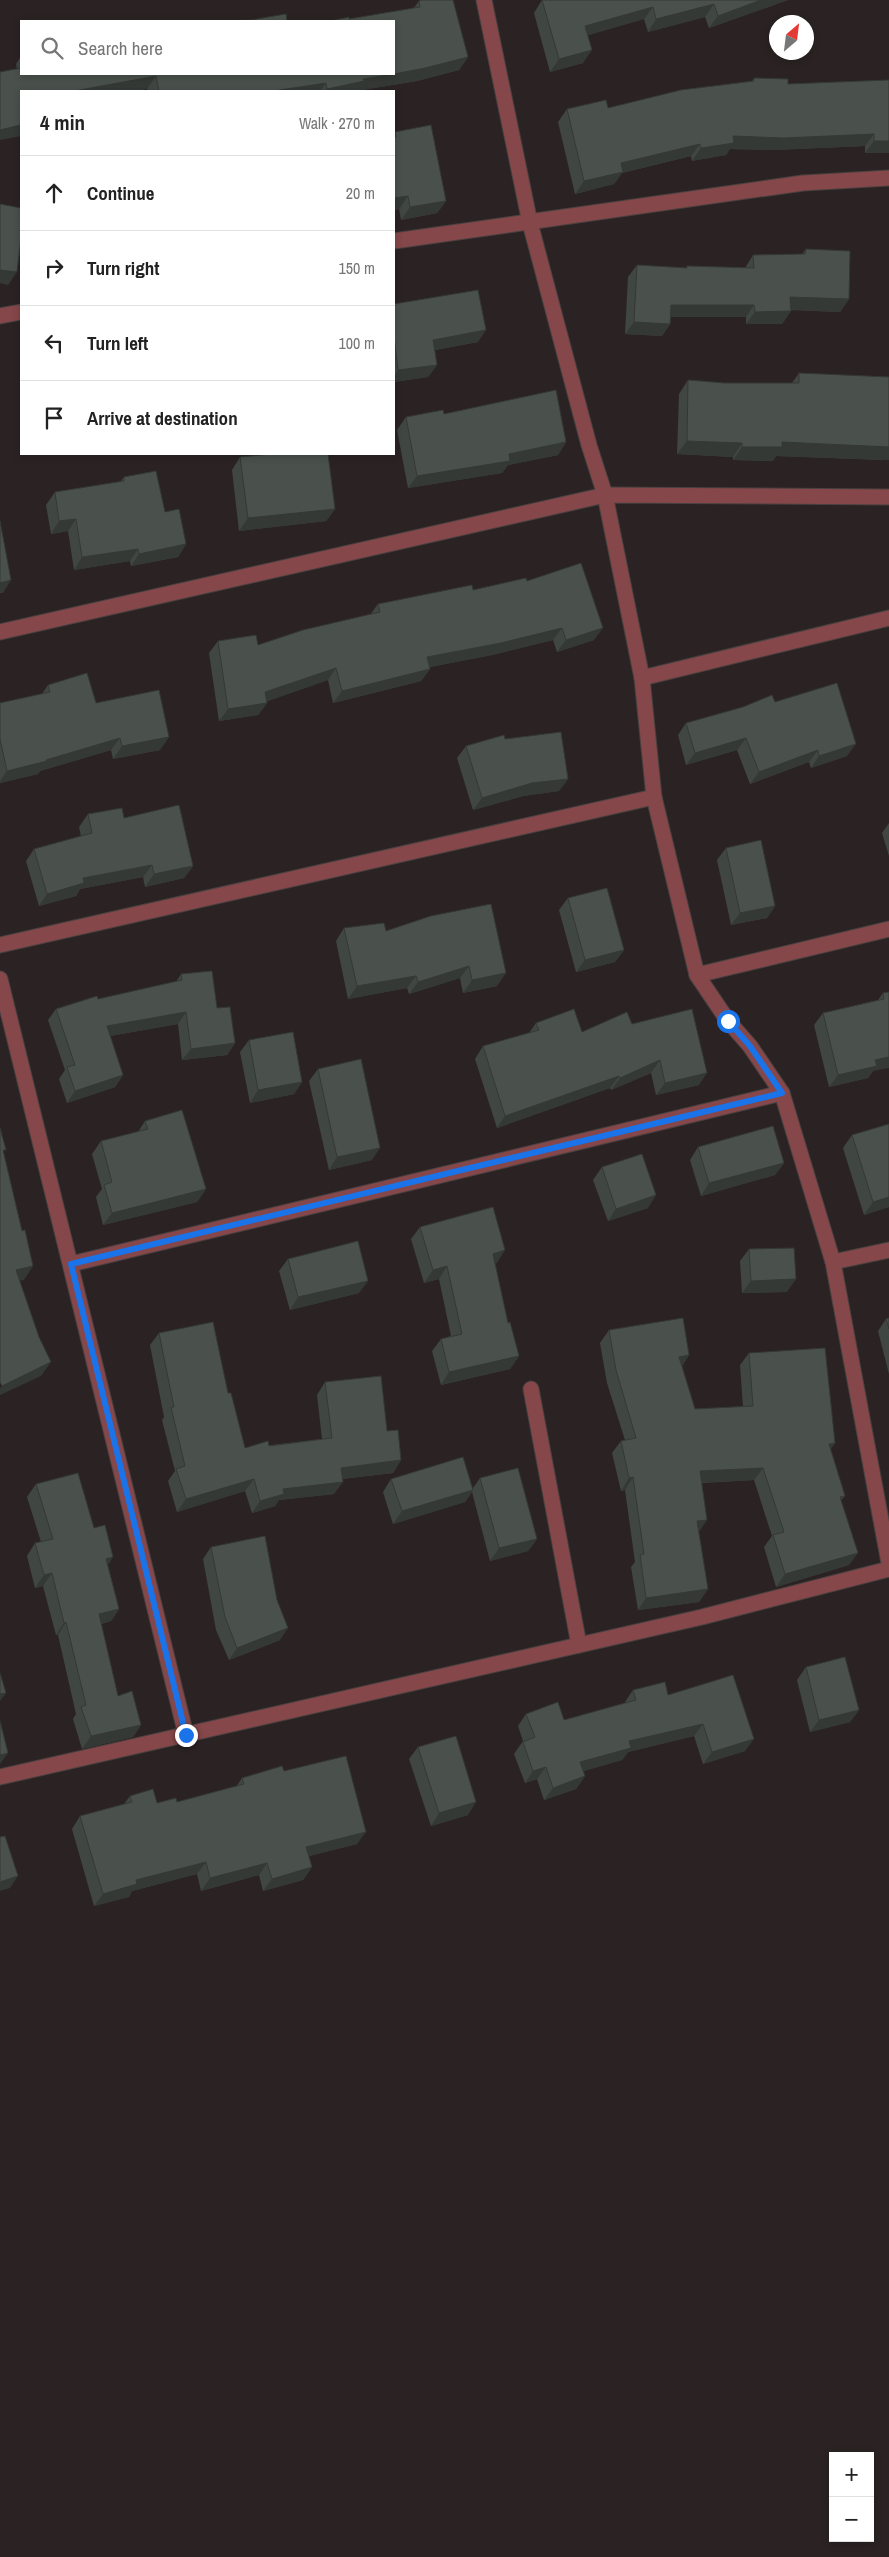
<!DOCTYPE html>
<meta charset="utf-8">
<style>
body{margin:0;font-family:"Archivo Narrow",sans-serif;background:#f2f2f2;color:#222}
.controls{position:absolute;right:15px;bottom:15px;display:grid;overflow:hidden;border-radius:0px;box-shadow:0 2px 8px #0003}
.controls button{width:45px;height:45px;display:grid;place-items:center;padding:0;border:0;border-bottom:1px solid #e0e0e0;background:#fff;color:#222;font:25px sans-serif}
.compass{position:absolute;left:769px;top:15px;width:45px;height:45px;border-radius:50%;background:#fff;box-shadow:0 2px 8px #0003;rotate:28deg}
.stop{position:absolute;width:15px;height:15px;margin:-11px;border:4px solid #1a73e8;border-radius:50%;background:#fff}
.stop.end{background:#1a73e8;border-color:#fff;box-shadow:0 1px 5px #0008}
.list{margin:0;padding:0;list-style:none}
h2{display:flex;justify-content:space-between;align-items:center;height:65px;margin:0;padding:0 20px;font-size:21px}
h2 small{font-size:16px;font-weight:400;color:#767676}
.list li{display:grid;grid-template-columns:32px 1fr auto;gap:15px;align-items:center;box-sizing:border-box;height:75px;padding:0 20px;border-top:1px solid #e0e0e0}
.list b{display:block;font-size:19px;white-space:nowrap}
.list em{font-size:16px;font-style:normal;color:#767676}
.icon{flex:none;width:28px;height:28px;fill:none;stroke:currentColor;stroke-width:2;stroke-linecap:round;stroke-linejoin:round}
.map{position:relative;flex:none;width:889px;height:2557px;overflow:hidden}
.search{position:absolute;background:#fff;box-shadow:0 2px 8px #0003;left:20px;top:20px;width:375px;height:55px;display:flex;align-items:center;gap:12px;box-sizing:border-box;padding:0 18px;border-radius:0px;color:#767676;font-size:19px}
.panel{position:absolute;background:#fff;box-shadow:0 2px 8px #0003;left:20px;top:90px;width:375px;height:365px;border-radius:0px}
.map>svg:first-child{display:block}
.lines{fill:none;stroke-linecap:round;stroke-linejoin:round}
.minor-casing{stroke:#484040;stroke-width:17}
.minor{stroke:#854749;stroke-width:15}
.wall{fill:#404641}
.shaded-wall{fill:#343935}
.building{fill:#4a514c;stroke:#343935}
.route{stroke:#1a73e8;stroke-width:6}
</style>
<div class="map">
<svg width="889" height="2557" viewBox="0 0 889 2557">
<rect width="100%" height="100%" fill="#2b2323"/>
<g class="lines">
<g class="minor-casing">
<g id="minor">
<polyline points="484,0 530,223 589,445 605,495 642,678 654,797 697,975 728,1021 750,1046 782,1093 833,1262 889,1563"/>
<polyline points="394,241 803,183 889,178"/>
<polyline points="0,316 21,312"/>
<polyline points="0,632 605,495 889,497"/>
<polyline points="642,678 889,618"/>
<polyline points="0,945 654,797"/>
<polyline points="697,975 889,929"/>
<polyline points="0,979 186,1735"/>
<polyline points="833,1262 889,1250"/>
<polyline points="71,1264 782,1093"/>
<polyline points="531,1389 579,1645"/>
<polyline points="0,1777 702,1617 889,1569"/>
</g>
</g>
<use href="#minor" class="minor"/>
</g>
<g class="wall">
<polygon points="542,0 788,0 709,28 705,17 648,32 644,19 587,35 583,63 550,72 534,13"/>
<polygon points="419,1 468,57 459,70 417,81 356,91 148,91 147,89 132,91 21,91 16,64 21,56 21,74 394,74 349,19 413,9"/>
<polygon points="754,78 788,84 889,80 889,153 865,153 865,146 774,150 730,149 726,155 692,161 691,156 622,173 614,184 575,194 558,122 567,109 608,108 752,81"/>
<polygon points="395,132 446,201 437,213 401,220 399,209 394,210 394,133"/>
<polygon points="806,249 849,299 840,312 791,310 791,311 782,324 746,324 746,317 671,317 670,324 662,336 625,334 628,277 637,265 686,268 687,266 745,268 753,255 802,254"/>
<polygon points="394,304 478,342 435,350 437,365 428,377 394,382"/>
<polygon points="799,373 883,460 776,456 773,461 733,460 733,457 677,454 679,394 688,380 724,383 792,383"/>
<polygon points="444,414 566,442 558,455 508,465 502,473 408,488 397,430 406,417"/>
<polygon points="240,457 335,509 326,521 239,531 232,470"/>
<polygon points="124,477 165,512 186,544 178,557 131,566 130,561 74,570 68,531 51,534 46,505 55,492 120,482"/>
<polygon points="527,581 594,640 557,652 553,640 492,655 430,667 430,669 421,681 333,703 328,680 267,701 267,703 258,715 219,721 209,653 218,641 258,645 370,615 378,604 473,590"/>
<polygon points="48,685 96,703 160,750 113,759 111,750 40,771 38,774 0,783 0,703 42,694"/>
<polygon points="775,702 847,756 811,768 809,762 750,784 737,750 686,765 678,735 686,723"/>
<polygon points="505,739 568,779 559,791 523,796 473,810 457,758 466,746"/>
<polygon points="88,814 124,818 193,866 184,878 145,887 143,877 80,889 76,896 39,906 26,861 34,849 81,836 79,827"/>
<polygon points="889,823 889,856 882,833"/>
<polygon points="726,848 775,906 767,918 731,925 717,860"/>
<polygon points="568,898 624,950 615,962 576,972 559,910"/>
<polygon points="431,916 497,986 463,993 460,978 409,994 407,988 348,999 336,941 344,928 386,931"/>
<polygon points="181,974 217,1008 235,1043 227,1055 182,1060 178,1024 110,1036 123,1075 115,1087 67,1103 59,1079 65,1070 48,1020 56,1009 176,982"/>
<polygon points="889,992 873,1071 868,1078 829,1087 814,1025 823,1013 878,1000 883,993"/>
<polygon points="536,1023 582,1032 632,1024 699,1085 656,1095 651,1073 611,1090 610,1088 497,1128 475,1059 483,1046 529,1033"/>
<polygon points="249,1040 302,1082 294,1094 250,1103 240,1052"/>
<polygon points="318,1069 372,1160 329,1170 309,1081"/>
<polygon points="145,1121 206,1189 197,1202 103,1225 96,1197 102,1189 92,1154 101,1141 138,1132"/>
<polygon points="889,1124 889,1207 864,1215 843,1148 852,1135"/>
<polygon points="698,1147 784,1163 775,1175 701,1196 690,1160"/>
<polygon points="602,1167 648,1208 608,1221 593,1180"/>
<polygon points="420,1227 497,1263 495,1263 508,1323 519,1356 510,1369 441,1385 432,1351 441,1339 451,1336 439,1279 424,1283 411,1239"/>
<polygon points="749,1249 787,1292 742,1293 740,1261"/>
<polygon points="288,1259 359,1293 290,1310 279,1271"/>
<polygon points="889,1318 889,1374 878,1331 886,1319"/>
<polygon points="609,1330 689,1355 682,1366 695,1409 743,1407 740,1365 749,1353 835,1443 830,1449 845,1496 841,1500 849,1565 776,1587 764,1547 772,1536 754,1480 702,1483 699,1532 708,1589 699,1602 638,1610 631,1567 635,1562 625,1490 621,1491 612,1453 621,1441 625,1440 607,1383 600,1343"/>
<polygon points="159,1333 228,1393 245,1448 322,1439 317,1395 325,1382 387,1431 401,1460 393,1473 342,1479 334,1494 279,1500 275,1506 252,1513 245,1491 177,1512 168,1481 175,1471 162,1420 164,1417 150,1345"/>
<polygon points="480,1478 537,1539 528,1551 490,1561 472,1492 465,1502 393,1524 383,1492 391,1479 473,1488"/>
<polygon points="36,1484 94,1528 108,1565 119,1609 111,1621 101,1624 118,1696 141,1725 133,1737 82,1749 73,1719 76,1714 58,1635 56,1635 43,1586 35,1588 27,1556 35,1543 41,1542 27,1497"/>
<polygon points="211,1547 280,1640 229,1660 216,1630 203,1559"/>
<polygon points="806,1667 859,1710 850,1722 810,1732 797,1680"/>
<polygon points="633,1690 668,1695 745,1751 703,1764 694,1736 628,1752 622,1760 583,1771 585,1776 576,1789 544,1800 537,1779 525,1783 514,1754 523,1741 518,1726 526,1714 564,1720 625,1703 625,1702"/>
<polygon points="418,1747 468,1815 431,1826 409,1759"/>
<polygon points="284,1771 357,1844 309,1856 312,1867 303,1880 263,1891 259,1875 201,1891 197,1874 132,1891 129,1897 94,1906 72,1829 80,1816 124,1804 130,1796 157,1803 177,1802 236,1787 242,1778"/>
</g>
<g class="shaded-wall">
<polygon points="761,0 788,0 709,28 718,16"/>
<polygon points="714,4 705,17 648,32 656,19"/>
<polygon points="653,7 644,19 576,39 585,26"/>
<polygon points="592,50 583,63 550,72 559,59"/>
<polygon points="468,57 459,70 417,81 356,91 326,91 327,89 363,79"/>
<polygon points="156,76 147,89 132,91 74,91"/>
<polygon points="326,83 320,91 273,91"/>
<polygon points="21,125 21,136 0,140 0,130"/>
<polygon points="874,134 865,146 774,150 730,149 726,155 692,161 701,148 733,136"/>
<polygon points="874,141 889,141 889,153 865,153"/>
<polygon points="700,144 691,156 622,173 614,184 575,194 584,181 621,163"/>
<polygon points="408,196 399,209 394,210 394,198"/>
<polygon points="446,201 437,213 401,220 410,207"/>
<polygon points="0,270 17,272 8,285 0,283"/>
<polygon points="790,297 849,299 840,312 782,309"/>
<polygon points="671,305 754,305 746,317 663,317"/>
<polygon points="791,311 782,324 746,324 755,312"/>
<polygon points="634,322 670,324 662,336 625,334"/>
<polygon points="486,330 478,342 424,352 433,340"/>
<polygon points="437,365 428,377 394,382 394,377 398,370"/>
<polygon points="687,441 742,443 733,457 677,454"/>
<polygon points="566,442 558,455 508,465 502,473 408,488 417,476 509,454"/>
<polygon points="782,442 889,447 889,460 776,456 773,461 733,460 742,447"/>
<polygon points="335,509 326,521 239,531 248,518"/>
<polygon points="76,519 68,531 51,534 59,521"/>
<polygon points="186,544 178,557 131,566 139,554"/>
<polygon points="138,549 130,561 74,570 82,557"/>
<polygon points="11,580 3,593 0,593 0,583"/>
<polygon points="562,628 553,640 492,655 418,669 427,657"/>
<polygon points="603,628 594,640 557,652 566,640"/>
<polygon points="336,668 328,680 260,704 267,703 258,715 219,721 228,709 265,692"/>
<polygon points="430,669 421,681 333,703 342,691"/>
<polygon points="169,737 160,750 113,759 122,746"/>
<polygon points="120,738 111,750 40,771 38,774 0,783 0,781 7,771"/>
<polygon points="746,738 737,750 686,765 695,753"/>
<polygon points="856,744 847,756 811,768 819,756"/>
<polygon points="818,750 809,762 750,784 759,772"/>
<polygon points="568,779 559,791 523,796 473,810 482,798 532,783"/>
<polygon points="152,865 143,877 80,889 76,896 39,906 47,894 83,878"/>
<polygon points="193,866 184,878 145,887 154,874"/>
<polygon points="775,906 767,918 731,925 740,913"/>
<polygon points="624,950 615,962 576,972 585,960"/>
<polygon points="469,966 460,978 409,994 418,982"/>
<polygon points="506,973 497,986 463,993 472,980"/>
<polygon points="416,976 407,988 348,999 357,986"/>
<polygon points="186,1012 178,1024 99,1038 107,1026"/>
<polygon points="235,1043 227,1055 182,1060 191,1049"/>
<polygon points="889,1057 889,1068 873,1071 868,1078 829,1087 838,1075 875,1060"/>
<polygon points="660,1060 651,1073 611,1090 620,1078"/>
<polygon points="707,1073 699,1085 656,1095 665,1083"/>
<polygon points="123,1075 115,1087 67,1103 75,1091"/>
<polygon points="619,1076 610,1088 497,1128 505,1116"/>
<polygon points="302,1082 294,1094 250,1103 258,1090"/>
<polygon points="380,1148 372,1160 329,1170 337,1157"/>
<polygon points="784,1163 775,1175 701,1196 709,1183"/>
<polygon points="206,1189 197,1202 103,1225 112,1213"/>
<polygon points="656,1195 648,1208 608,1221 616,1209"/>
<polygon points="889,1197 889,1207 864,1215 873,1202"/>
<polygon points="505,1250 497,1263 485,1266 493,1254"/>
<polygon points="33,1266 24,1280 7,1283 16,1270"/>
<polygon points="447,1266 439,1279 424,1283 433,1270"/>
<polygon points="796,1279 787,1292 742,1293 751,1281"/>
<polygon points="368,1281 359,1293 290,1310 298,1297"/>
<polygon points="689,1355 681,1368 679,1357"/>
<polygon points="519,1356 510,1369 441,1385 449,1372"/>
<polygon points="51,1362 41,1376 0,1395 0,1388 2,1386"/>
<polygon points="835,1443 826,1456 829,1444"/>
<polygon points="401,1460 393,1473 332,1480 341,1468"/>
<polygon points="763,1468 754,1480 691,1483 700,1471"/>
<polygon points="633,1477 625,1490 621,1491 629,1478"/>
<polygon points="254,1479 245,1491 177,1512 186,1499"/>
<polygon points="343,1482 334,1494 279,1500 275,1506 252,1513 260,1501 283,1489"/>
<polygon points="473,1490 465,1502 393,1524 402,1511"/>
<polygon points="707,1520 699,1532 697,1521"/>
<polygon points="537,1539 528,1551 490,1561 499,1548"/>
<polygon points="858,1553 849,1565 776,1587 785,1574"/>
<polygon points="113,1557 105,1570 106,1559"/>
<polygon points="52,1573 43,1586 35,1588 44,1575"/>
<polygon points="708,1589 699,1602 638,1610 646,1598"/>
<polygon points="119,1609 111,1621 90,1626 99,1614"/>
<polygon points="66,1622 58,1635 56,1635 64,1623"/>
<polygon points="288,1628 280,1640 229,1660 237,1648"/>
<polygon points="6,1693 0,1701 0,1694"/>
<polygon points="859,1710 850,1722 810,1732 819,1720"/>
<polygon points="703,1724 694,1736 628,1752 622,1760 571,1775 580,1762 629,1741"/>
<polygon points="141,1725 133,1737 82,1749 91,1736"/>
<polygon points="754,1739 745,1751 703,1764 712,1752"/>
<polygon points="8,1753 0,1764 0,1755"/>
<polygon points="546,1767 537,1779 525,1783 533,1771"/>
<polygon points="585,1776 576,1789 544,1800 553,1788"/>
<polygon points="476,1802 468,1815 431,1826 439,1813"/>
<polygon points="366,1832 357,1844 297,1859 306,1847"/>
<polygon points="206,1862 197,1874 132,1891 129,1897 94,1906 103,1894 136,1880"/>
<polygon points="267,1863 259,1875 201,1891 210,1878"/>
<polygon points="312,1867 303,1880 263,1891 272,1879"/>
<polygon points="18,1876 10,1888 0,1891 0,1882"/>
</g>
<g class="building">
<polygon points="421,0 453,0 468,57 425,68 394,74 394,21 331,21 349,17 349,19 420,7 419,1"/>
<polygon points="542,0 761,0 718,16 714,4 656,19 653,7 585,26 592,50 559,59"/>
<polygon points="286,14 287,21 222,21 251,20"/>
<polygon points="21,68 21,74 393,74 363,79 364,81 327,89 326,83 273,91 159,91 156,76 74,91 75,91 21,91 21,125 0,130 0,72"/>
<polygon points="754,78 788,79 788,84 889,80 889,141 874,141 874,134 783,138 733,136 734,143 701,148 700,144 621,163 623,172 584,181 567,109 606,100 608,108 681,90 754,81"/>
<polygon points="431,125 446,201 410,207 408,196 394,198 394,137 396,137 395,132"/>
<polygon points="0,204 21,208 21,238 17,272 0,270"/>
<polygon points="806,249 850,251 849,299 790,297 791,311 755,312 754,305 671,305 670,324 634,322 637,265 687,268 687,266 754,268 753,255 805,254"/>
<polygon points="478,290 486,330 433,340 437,365 398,370 394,337 394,304"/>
<polygon points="799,373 889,377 889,447 782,442 782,447 742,447 742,443 687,441 688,380 724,383 799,383"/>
<polygon points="556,390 566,442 509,454 510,461 417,476 406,417 443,410 444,414"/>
<polygon points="272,454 328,454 335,509 248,518 240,457"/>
<polygon points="156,471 165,512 179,509 186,544 139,554 138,549 82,557 76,519 59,521 55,492 124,481 124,477"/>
<polygon points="0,521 11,580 0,583"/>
<polygon points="581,563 603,628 566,640 562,628 501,643 427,657 430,669 342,691 336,668 265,692 267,703 228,709 218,641 256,635 258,645 303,630 380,612 378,604 472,585 473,590 526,578 527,581"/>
<polygon points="87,673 96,703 159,690 169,737 122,746 120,738 46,760 47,761 7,771 0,739 0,703 50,692 48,685"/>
<polygon points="837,683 856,744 819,756 818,750 759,772 746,738 695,753 686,723 743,707 772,695 775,702"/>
<polygon points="561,732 568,779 532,783 482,798 466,746 504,735 505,739"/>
<polygon points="179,805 193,866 154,874 152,865 83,878 84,883 47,894 34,849 92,833 88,814 122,808 124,818"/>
<polygon points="761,840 775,906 740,913 726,848"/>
<polygon points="607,888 624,950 585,960 568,898"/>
<polygon points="491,904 506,973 472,980 469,966 418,982 416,976 357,986 344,928 384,923 386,931 431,916"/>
<polygon points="212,971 217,1008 230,1007 235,1043 191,1049 186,1012 107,1026 123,1075 75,1091 67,1067 75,1065 56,1009 97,996 98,999 182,980 181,974"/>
<polygon points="889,992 889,1057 875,1060 877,1066 838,1075 823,1013 884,999 883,993"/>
<polygon points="574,1009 582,1032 627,1012 632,1024 692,1009 707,1073 665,1083 660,1060 620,1078 619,1076 505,1116 483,1046 539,1030 536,1023"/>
<polygon points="293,1032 302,1082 258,1090 249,1040"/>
<polygon points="361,1059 380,1148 337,1157 318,1069"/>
<polygon points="182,1110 206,1189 112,1213 104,1185 112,1182 101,1141 148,1129 145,1121"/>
<polygon points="889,1124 889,1197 873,1202 852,1135"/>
<polygon points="773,1126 784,1163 709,1183 698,1147"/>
<polygon points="0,1128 6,1150 3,1150 22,1231 25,1230 33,1266 16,1270 39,1337 51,1362 2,1386 0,1382"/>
<polygon points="642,1154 656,1195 616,1209 602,1167"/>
<polygon points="493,1207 505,1250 493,1254 508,1323 510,1322 519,1356 449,1372 441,1339 462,1334 447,1266 433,1270 420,1227"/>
<polygon points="358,1241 368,1281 298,1297 288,1259"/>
<polygon points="794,1248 796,1279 751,1281 749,1249"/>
<polygon points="683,1318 689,1355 679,1357 695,1409 753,1406 749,1353 825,1348 835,1443 829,1444 845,1496 840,1497 858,1553 785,1574 773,1535 784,1532 763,1468 700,1471 707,1520 697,1521 708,1589 646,1598 640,1555 644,1554 633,1477 629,1478 621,1441 636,1438 616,1370 609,1330"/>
<polygon points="889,1318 889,1329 886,1319"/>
<polygon points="213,1322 228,1393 231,1393 245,1448 268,1441 269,1446 332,1438 325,1382 381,1376 387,1431 398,1430 401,1460 341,1468 343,1482 283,1489 284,1494 260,1501 254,1479 186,1499 176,1469 185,1466 171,1407 174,1407 159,1333"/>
<polygon points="463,1457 473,1490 402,1511 391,1479"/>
<polygon points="518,1468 537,1539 499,1548 480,1478"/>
<polygon points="78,1473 94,1528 105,1525 113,1557 106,1559 119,1609 99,1614 118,1696 132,1691 141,1725 91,1736 81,1707 86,1705 66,1622 64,1623 52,1573 44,1575 35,1543 53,1539 36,1484"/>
<polygon points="265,1536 277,1600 288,1628 237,1648 225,1617 211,1547"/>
<polygon points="845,1657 859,1710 819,1720 806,1667"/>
<polygon points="0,1673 6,1693 0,1694"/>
<polygon points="733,1675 754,1739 712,1752 703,1724 629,1741 631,1748 580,1762 585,1776 553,1788 546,1767 533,1771 523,1742 535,1737 526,1714 558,1702 564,1720 636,1700 633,1690 665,1682 668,1695"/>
<polygon points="0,1721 8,1753 0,1755"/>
<polygon points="456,1736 476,1802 439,1813 418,1747"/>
<polygon points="346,1756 366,1832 306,1847 312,1867 272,1879 267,1863 210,1878 206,1862 136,1880 137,1884 103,1894 80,1816 132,1802 130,1796 153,1789 157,1803 176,1798 177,1802 244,1784 242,1778 282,1766 284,1771"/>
<polygon points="5,1836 18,1876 0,1882 0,1837"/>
</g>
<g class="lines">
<polyline class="route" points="186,1735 71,1264 782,1093 750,1046 728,1021"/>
</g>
</svg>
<div class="controls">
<button>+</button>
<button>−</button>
</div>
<svg class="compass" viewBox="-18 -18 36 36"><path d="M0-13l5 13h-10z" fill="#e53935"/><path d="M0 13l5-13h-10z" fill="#767676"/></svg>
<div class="stop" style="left:728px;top:1021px"></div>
<div class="stop end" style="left:186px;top:1735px"></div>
<div class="search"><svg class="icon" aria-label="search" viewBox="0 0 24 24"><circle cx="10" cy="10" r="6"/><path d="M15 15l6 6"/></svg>Search here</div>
<section class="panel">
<h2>4 min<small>Walk · 270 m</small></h2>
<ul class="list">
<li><svg class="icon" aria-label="ahead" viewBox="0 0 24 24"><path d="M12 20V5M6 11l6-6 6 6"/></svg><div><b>Continue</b></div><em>20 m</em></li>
<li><svg class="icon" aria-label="right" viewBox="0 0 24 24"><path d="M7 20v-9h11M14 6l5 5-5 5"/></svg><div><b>Turn right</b></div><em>150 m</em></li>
<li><svg class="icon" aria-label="left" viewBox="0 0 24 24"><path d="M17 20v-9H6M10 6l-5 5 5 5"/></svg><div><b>Turn left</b></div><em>100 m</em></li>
<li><svg class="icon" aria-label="arrive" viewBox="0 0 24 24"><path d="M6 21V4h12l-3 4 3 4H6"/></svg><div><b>Arrive at destination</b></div></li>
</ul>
</section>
</div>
